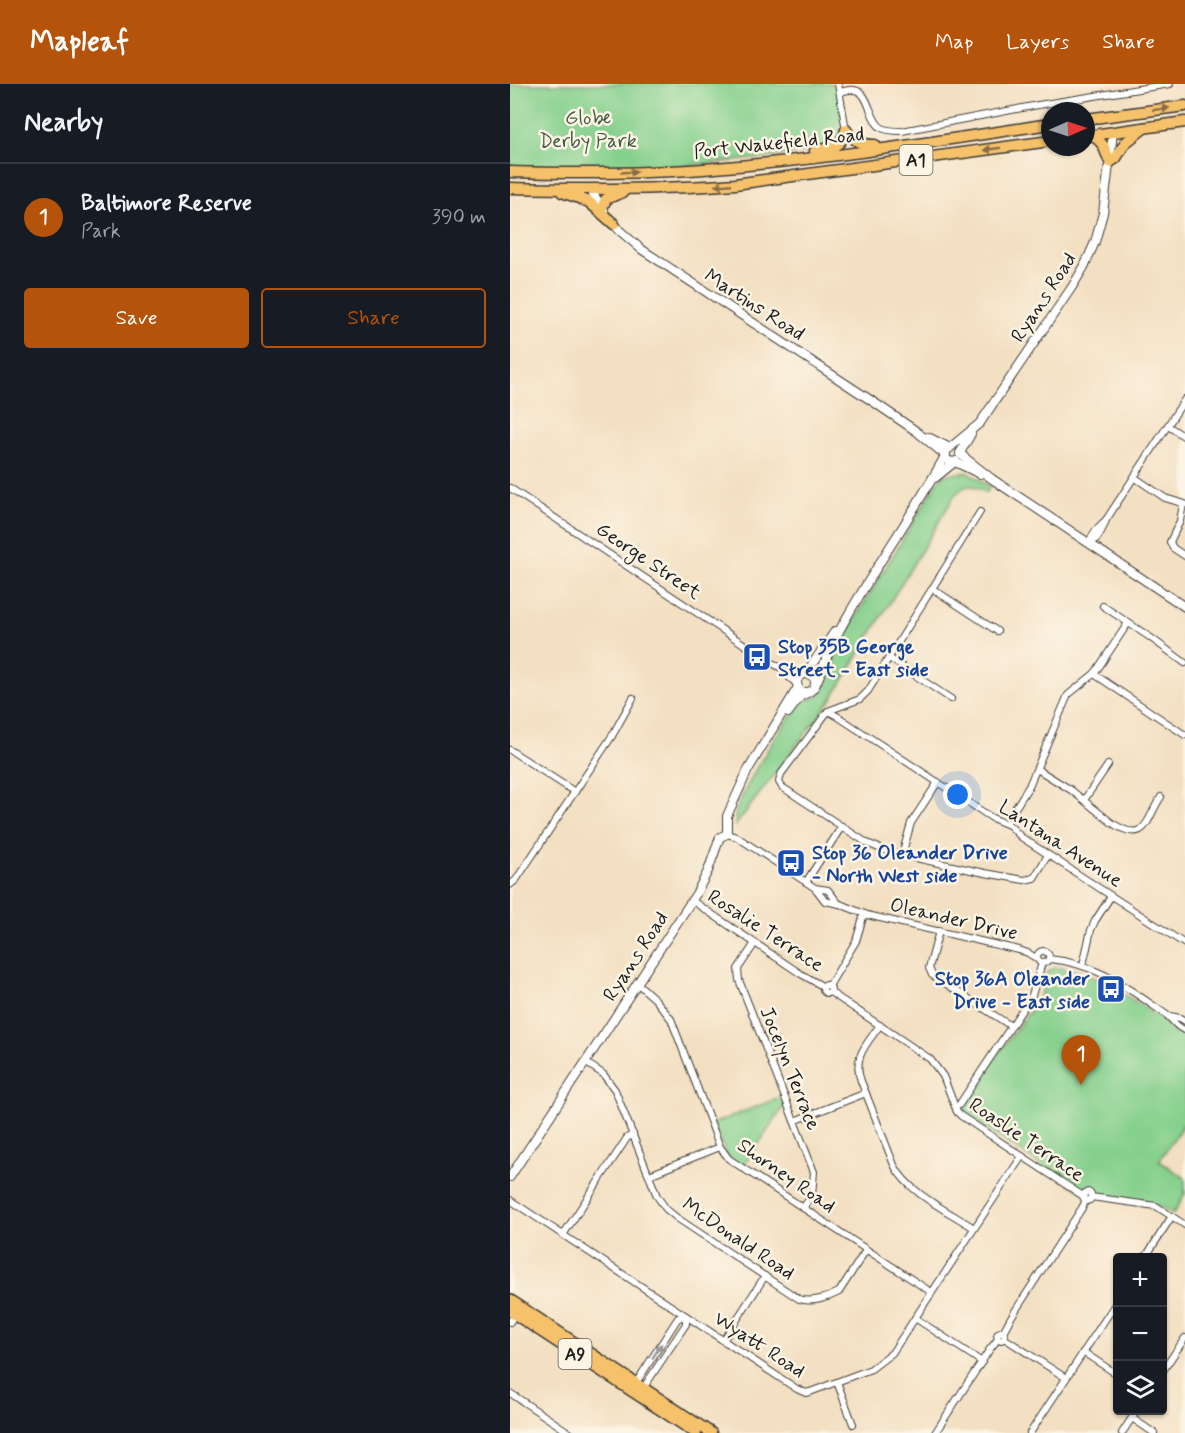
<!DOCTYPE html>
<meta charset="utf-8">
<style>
body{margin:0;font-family:Mynerve,sans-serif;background:#20242c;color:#f1f3f6}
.controls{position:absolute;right:18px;bottom:18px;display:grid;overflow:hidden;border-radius:6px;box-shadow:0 2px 4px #0004}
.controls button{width:54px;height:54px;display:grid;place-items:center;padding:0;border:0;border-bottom:2px solid #363941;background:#171b24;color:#f1f3f6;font:30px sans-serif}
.compass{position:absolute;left:531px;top:18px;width:54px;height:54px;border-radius:50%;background:#171b24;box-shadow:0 2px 4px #0004;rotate:87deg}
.you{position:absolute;left:448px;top:711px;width:21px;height:21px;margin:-15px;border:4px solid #fff;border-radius:50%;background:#1a73e8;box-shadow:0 0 0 9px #1a73e833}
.badge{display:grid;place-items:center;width:39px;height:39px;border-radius:50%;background:#b45309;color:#fff;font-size:20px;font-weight:700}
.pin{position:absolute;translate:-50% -50px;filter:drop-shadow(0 2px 3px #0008)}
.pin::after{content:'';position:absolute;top:32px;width:21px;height:18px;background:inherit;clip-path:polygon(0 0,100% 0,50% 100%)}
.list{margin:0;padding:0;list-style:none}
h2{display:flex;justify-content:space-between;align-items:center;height:78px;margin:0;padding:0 24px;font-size:26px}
h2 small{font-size:20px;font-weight:400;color:#9ea1a6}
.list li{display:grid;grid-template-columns:39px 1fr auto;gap:18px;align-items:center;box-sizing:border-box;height:108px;padding:0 24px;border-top:2px solid #363941}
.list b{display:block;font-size:22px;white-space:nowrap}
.list p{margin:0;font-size:20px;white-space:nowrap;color:#9ea1a6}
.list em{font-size:20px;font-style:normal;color:#9ea1a6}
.actions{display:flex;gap:12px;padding:18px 24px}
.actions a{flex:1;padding:14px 0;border:2px solid #b45309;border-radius:6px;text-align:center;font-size:21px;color:#b45309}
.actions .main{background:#b45309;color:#fff}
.icon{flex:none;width:33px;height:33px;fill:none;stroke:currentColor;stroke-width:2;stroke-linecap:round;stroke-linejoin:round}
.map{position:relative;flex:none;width:675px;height:1349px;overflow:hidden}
header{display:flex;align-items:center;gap:36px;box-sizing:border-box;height:84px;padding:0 30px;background:#b45309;color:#fff}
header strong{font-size:28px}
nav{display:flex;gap:33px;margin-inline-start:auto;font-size:21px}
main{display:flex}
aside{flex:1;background:#171b24}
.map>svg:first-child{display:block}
.green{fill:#86d08d;stroke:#517654;stroke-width:1.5}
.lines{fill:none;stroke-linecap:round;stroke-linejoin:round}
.minor-casing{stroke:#3c3935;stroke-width:8}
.tertiary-casing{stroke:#3c3935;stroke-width:10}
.primary-casing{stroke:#3c3935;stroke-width:13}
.trunk-casing{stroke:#3c3935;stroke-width:13}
.minor{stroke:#fff;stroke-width:6}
.tertiary{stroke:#fff;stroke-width:8}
.primary{stroke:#f5c16b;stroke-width:10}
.trunk{stroke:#f5c16b;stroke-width:10}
.oneway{fill:#886e44}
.oneway2{fill:#999}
.labels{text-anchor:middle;stroke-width:5;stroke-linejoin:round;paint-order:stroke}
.shield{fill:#fcf5e5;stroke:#5f5d58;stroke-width:1.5}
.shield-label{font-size:18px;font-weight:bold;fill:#1c1c1c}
.park-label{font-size:20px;fill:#415b44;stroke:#fcf5e5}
.street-label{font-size:20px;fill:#1c1c1c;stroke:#fcf5e5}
.transit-label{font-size:20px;font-weight:bold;fill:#164399;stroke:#fcf5e5;text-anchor:start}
</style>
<header>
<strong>Mapleaf</strong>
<nav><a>Map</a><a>Layers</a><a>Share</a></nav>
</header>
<main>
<aside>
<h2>Nearby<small></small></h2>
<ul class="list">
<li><span class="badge">1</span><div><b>Baltimore Reserve</b><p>Park</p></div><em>390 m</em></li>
</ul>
<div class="actions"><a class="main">Save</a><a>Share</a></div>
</aside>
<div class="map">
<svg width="675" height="1349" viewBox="0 0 675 1349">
<rect width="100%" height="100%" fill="#fcf5e5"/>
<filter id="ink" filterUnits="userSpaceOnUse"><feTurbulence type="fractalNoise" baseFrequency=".0167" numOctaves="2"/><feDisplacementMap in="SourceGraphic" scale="12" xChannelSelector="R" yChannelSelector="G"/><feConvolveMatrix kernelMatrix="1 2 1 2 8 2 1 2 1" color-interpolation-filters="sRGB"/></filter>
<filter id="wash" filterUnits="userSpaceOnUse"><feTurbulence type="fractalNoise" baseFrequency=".008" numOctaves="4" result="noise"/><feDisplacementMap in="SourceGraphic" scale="24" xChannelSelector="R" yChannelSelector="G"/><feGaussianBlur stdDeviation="1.35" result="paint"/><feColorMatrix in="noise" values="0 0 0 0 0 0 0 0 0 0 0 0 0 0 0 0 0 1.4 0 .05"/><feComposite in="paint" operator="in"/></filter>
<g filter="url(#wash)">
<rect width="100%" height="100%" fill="#f3dfc1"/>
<g class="green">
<polygon points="0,0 328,0 335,49 313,65 255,74 165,83 0,88"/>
<path d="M458,388L480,403L476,409C463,400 456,399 445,411L321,616L225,742V730L232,712L247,683L265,654L292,617L307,613L316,602L330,559L427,399L434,391Z"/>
<path d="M544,884C581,882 629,921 660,941L665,949L675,951V1038L649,1077L675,1094V1110L663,1130L653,1124L570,1107L450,1027L484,975L529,915L536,889Z"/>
<polygon points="274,1012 277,1018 232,1084 219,1075 202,1040"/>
</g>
</g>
<g filter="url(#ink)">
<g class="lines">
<g class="minor-casing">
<g id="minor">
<polyline points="328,0 336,46"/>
<path d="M330,8C334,7 340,5 344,6C360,7 359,37 372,44C378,47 385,47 392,47L528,21L660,0"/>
<polyline points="658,342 675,353"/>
<polyline points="624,393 655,414 675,420"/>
<polyline points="0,404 259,577 283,591 290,591"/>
<polyline points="673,420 670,437 660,458 663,464 675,472"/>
<polyline points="470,428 358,607 350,615 318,627 271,690 269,698 272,703 357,759 371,765 392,771 475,789 514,796 524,794 538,771"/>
<path d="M580,460C589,455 593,445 596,436L675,315"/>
<path d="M580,460C581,450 588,443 596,436"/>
<polyline points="423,505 487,547"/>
<polyline points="593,522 641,554 675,579"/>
<polyline points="379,574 441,615"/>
<polyline points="274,589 287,600"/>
<polyline points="584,590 675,651"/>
<polyline points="318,627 327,632 482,734 499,741 511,753 675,860"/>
<polyline points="0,666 65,708"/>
<path d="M527,685L561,706L602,739C638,762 636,734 651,713"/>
<polyline points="574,716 598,681"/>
<polyline points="496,739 519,702 558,611 585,589 618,539"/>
<polyline points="217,750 227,753 305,804 315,817 330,820 357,831 509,866 518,869 527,875"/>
<polyline points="392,771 401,739 428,698"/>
<polyline points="296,798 332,742"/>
<polyline points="0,801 6,796 102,652 123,614"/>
<polyline points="305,804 318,806 329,820"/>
<polyline points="181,816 291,890 314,903"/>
<polyline points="429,847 419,884 422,891 501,942"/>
<polyline points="245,859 228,885 229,896 304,1088 302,1111 293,1124"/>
<circle cx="533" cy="873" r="6"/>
<path d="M539,875C586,879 616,903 654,929C662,934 666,944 675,946"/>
<polyline points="573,881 581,846 585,837 601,812"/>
<polyline points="127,899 145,915 161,935 210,1063 219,1075 421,1208"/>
<circle cx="317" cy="905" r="4"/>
<polyline points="319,902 346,857 354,830"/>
<polyline points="320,908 420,975 433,992 447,1028 451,1032 573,1112"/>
<polyline points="660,932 670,934 675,937"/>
<path d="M370,941C357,960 342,973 351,997L384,1081C398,1109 438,1127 464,1144"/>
<path d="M75,978L93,990L105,1006L147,1112L156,1125L167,1134L289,1215C301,1219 318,1214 329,1208L356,1166"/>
<polyline points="446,1023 449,1021 522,911 532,879"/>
<polyline points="284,1037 356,1009"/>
<polyline points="139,1091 210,1063"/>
<polyline points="581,1113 580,1116 577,1117 574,1115 573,1112 575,1109 578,1108 581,1110 581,1113 646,1122 675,1141"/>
<polyline points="0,1116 287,1305 296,1309 300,1308 361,1285 382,1269 512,1072"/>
<polyline points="53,1151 117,1054 123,1050"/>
<polyline points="635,1174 662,1132"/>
<polyline points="405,1234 472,1278"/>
<polyline points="0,1238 5,1230"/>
<polyline points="493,1248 500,1235 572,1124 576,1116"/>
<polyline points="494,1254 556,1294"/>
<polyline points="213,1257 255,1192"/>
<polyline points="573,1268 608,1291"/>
<polyline points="652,1288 675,1254"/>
<polyline points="327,1298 343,1340"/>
<polyline points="124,1302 168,1234 176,1232 176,1240 132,1306"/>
<polyline points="0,1309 60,1349"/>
<polyline points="622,1334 644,1349"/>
<polyline points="425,1349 480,1265 488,1255 487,1252 488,1249 490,1248 493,1248 495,1252 494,1255 491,1256 488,1255"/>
<polyline points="520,1349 608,1216"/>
<polyline points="612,1349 627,1326"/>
</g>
</g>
<g class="tertiary-casing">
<g id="tertiary">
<polyline points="80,105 94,126"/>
<polyline points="101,136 109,146 131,165 365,319 406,347 435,371"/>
<polyline points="418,353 440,364"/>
<polyline points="450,369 461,350"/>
<polyline points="450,370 482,395 675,523"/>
<polyline points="444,378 439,377 436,375 436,367 470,339 562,203 574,183 585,158 593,129 603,49"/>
<polyline points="445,378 470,390"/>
<polyline points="425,394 446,377"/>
<polyline points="296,589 325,547"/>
<circle cx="296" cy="599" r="9"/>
<path d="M305,602C313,585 318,567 327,551C360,489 402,433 435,372"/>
<polyline points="278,629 290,613 299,608"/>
<polyline points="0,1093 186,810 198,787 210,753 217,750 217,732 228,708 238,686 288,603"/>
</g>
</g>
<g class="primary-casing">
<g id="primary">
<polyline points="0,1216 201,1349"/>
<polyline points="0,1227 186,1349"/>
</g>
</g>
<g class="trunk-casing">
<g id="trunk">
<polyline points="576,35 675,22"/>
<path d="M336,46C343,57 352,61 365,61"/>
<polyline points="584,51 593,61 600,78 606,74 615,59 634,44"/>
<polyline points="576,52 675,38"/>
<path d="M305,67C320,64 332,63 336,46"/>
<path d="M0,88C68,90 137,90 205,84C317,75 429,57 540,40"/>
<path d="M0,104C75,106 150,106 225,100L540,57"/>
<polyline points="52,108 69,114 79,118 104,140"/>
<polyline points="92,124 96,115 113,108"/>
</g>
</g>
<use href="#minor" class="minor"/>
<use href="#tertiary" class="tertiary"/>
<use href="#primary" class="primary"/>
<use href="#trunk" class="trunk"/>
</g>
<defs><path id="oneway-solid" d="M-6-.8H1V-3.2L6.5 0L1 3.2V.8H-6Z" transform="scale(1.5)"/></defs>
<g class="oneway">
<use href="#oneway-solid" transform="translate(651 25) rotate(-7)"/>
<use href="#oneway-solid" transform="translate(482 65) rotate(172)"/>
<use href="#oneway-solid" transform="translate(119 88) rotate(-3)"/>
<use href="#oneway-solid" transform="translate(213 101) rotate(175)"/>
</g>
<use class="oneway2" href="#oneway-solid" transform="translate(147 1267) rotate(-57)"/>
</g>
<defs>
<g id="bus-square" transform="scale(1.5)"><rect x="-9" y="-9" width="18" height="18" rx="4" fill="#1a4fb4" stroke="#fcf5e5"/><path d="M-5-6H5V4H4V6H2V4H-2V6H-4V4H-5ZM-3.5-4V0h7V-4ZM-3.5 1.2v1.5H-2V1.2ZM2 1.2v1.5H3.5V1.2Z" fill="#fff"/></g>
</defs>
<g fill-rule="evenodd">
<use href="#bus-square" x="247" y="573"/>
<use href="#bus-square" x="281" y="779"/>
<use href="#bus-square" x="601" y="905"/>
</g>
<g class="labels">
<g class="shield">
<rect x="389.5" y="61" width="33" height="30" rx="4.5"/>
<rect x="48.5" y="1255" width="33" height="30" rx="4.5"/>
</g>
<g class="shield-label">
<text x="406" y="82">A1</text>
<text x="65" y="1276">A9</text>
</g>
<g class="park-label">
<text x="78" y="40">Globe<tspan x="78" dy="23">Derby Park</tspan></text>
</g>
<g class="street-label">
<text transform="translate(269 58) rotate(-6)" y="7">Port Wakefield Road</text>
<text transform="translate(533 213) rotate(-57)" y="7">Ryans Road</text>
<text transform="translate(245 220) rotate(33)" y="7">Martins Road</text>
<text transform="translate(139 476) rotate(34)" y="7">George Street</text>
<text transform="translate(551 759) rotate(33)" y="7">Lantana Avenue</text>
<text transform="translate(444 834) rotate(13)" y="7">Oleander Drive</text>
<text transform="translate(256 846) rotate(33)" y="7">Rosalie Terrace</text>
<text transform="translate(125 872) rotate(-57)" y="7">Ryans Road</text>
<text transform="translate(281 984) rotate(68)" y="7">Jocelyn Terrace</text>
<text transform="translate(517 1055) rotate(34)" y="7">Roaslie Terrace</text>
<text transform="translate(277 1091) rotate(35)" y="7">Shorney Road</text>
<text transform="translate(229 1154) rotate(34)" y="7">McDonald Road</text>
<text transform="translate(250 1260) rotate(33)" y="7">Wyatt Road</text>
</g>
<g class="transit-label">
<text x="268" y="569">Stop 35B George<tspan x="268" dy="23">Street - East side</tspan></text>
<text x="302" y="775">Stop 36 Oleander Drive<tspan x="302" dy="23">- North West side</tspan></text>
<text x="580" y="901" text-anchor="end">Stop 36A Oleander<tspan x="580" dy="23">Drive - East side</tspan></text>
</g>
</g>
</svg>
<div class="controls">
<button>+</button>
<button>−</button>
<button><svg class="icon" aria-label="layers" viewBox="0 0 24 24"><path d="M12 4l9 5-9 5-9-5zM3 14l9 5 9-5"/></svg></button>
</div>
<svg class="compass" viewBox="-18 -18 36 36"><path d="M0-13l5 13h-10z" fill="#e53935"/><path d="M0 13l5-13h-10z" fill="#9ea1a6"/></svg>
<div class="you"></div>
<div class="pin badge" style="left:571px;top:1001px">1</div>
</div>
</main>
